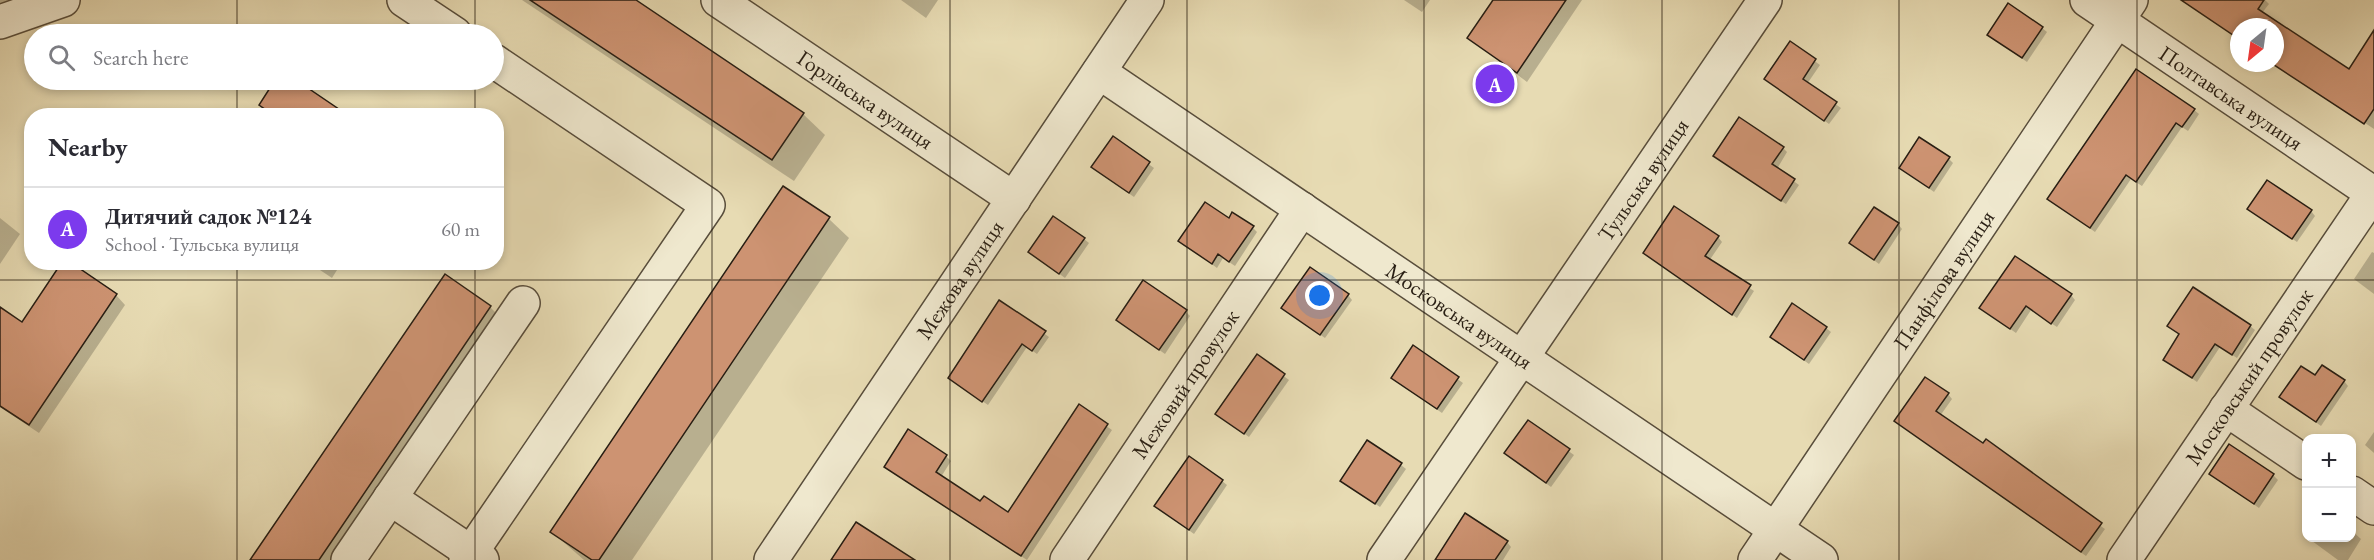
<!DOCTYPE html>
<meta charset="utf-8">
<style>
body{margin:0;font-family:"EB Garamond",serif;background:#f7f7f7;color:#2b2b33}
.controls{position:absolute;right:18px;bottom:18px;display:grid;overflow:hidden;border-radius:12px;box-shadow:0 3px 9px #0003}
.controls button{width:54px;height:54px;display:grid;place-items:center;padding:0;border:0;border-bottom:2px solid #e1e1e2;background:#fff;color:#2b2b33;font:30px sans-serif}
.compass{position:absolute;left:2230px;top:18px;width:54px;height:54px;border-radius:50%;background:#fff;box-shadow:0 3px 9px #0003;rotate:209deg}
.you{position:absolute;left:1320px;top:296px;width:21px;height:21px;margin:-15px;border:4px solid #fff;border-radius:50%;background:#1a73e8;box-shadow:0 0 0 9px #1a73e833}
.badge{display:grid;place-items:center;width:39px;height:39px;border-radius:50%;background:#7c3aed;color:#fff;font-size:20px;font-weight:700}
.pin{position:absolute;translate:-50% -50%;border:3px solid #fff;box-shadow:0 2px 6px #0006}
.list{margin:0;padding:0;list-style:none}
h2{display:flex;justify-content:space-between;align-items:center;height:78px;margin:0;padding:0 24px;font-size:26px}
h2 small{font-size:20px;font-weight:400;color:#7c7c81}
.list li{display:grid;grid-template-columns:39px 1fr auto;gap:18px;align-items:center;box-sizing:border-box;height:84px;padding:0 24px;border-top:2px solid #e1e1e2}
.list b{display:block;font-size:22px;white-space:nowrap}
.list p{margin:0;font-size:20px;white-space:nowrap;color:#7c7c81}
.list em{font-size:20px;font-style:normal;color:#7c7c81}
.icon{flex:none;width:33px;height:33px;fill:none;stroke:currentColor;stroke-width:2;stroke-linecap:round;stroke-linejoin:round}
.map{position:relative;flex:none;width:2374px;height:560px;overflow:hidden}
.search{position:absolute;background:#fff;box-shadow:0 3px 9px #0003;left:24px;top:24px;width:480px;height:66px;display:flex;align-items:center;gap:15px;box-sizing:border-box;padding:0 21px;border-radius:33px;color:#7c7c81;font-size:22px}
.panel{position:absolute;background:#fff;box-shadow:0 3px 9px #0003;left:24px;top:108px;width:480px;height:162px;border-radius:24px}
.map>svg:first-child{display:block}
.shadow{fill:#0003}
.building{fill:#cd9372;stroke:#281e13;stroke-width:1.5}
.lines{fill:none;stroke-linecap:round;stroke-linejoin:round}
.minor-casing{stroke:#584d3b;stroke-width:36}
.minor{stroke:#efe8ce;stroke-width:33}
.grid{fill:none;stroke:#281e13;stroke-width:1.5;stroke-opacity:0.55}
.labels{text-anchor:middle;stroke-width:5;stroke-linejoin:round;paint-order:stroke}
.street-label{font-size:22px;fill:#281e13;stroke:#efe8ce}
</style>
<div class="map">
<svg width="2374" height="560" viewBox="0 0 2374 560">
<rect width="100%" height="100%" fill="#e7dbb3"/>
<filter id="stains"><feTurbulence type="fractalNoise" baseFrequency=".00333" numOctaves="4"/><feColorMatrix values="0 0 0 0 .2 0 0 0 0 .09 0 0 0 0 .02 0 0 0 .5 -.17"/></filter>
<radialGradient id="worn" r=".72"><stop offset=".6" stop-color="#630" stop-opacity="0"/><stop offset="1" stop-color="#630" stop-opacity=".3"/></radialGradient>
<g class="shadow">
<polygon points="0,0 66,0 0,23"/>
<polygon points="522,0 633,0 803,114 825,135 794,181"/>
<polygon points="901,0 938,0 926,18"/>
<polygon points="1404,0 1430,0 1422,12"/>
<polygon points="1491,0 1582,0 1527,82 1469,38 1493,2"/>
<polygon points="2197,0 2265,0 2269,4 2262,13 2349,71 2374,33 2374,129 2275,63 2275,27 2239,27 2239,39 2198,12 2193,7"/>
<polygon points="2042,28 2047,32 2027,62 1989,35"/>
<polygon points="1790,43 1820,65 1807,84 1841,108 1829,124 1766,79"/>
<polygon points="2194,110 2199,114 2188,131 2182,127 2142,186 2131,179 2095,232 2049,199"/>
<polygon points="1113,138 1154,168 1134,197 1097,171"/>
<polygon points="1783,148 1787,152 1777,169 1799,185 1786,204 1720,160"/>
<polygon points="1949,159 1953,163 1934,192 1901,168"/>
<polygon points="784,188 829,219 849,238 632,560 584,560 552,532"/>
<polygon points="2311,211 2315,216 2297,242 2254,213"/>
<polygon points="0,218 20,234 0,264"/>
<polygon points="1229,220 1253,228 1257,232 1235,266 1223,258 1217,268 1180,241"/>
<polygon points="1898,224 1902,229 1879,264 1851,243"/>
<polygon points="1718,237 1722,242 1709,261 1754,291 1737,318 1649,257"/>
<polygon points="1084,239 1089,243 1065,278 1030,252"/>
<polygon points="2372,252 2374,253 2374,294 2354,279"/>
<polygon points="308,262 342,262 332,278"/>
<polygon points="445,276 490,307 510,327 352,560 252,560"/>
<polygon points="116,295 125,305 39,433 0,407 0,309 22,324"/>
<polygon points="1348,295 1352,300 1325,338 1288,312"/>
<polygon points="2071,295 2075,300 2057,327 2031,310 2016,333 1986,312"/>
<polygon points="1000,302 1049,337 1037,354 1027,347 988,405 954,382"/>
<polygon points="1186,312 1190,316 1165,354 1122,324"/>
<polygon points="2169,326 2250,326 2255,330 2237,358 2220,347 2197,382 2165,359 2180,335"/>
<polygon points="1826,328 1831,332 1809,364 1771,337"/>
<polygon points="1414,348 1463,383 1442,413 1397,382"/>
<polygon points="1257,356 1289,380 1249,437 1222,418"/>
<polygon points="2344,381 2348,386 2321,426 2281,397"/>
<polygon points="1948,394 1952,399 1940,416 2105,529 2086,556 1901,426"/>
<polygon points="1079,407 1112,430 1027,560 890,471 946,456 951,461 941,477 981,503 1008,514"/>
<polygon points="1528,422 1574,455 1551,487 1511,458"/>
<polygon points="2374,432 2374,453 2365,445"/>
<polygon points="1401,465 1406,469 1380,507 1347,485"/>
<polygon points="2273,475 2278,480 2259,508 2216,478"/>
<polygon points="1222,481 1227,485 1194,534 1156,506"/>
<polygon points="2352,531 2361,539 2348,560 2338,560 2308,538 2352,538"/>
<polygon points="1507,542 1511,547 1503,560 1446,560"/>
</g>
<g class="building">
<polygon points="530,0 636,0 804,113 772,160"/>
<polygon points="1493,0 1566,0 1517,73 1467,38"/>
<polygon points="2181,0 2264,0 2258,9 2349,69 2374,30 2374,109 2364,124 2271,63 2275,63 2275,27 2239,27 2239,39"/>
<polygon points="2008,3 2043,27 2022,58 1987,35"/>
<polygon points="1790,41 1816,59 1803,79 1837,102 1824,121 1764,79"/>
<polygon points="2136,69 2195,109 2182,127 2176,123 2136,182 2126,175 2090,228 2047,199"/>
<polygon points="275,80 296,80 349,116 275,116 259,105"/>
<polygon points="1739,117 1784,147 1772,164 1795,179 1781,201 1713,156"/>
<polygon points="1113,136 1150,162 1129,193 1091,167"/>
<polygon points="1919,137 1950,157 1929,188 1899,168"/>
<polygon points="2267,180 2312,210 2292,239 2247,209"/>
<polygon points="783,186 830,217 599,560 592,560 550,532"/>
<polygon points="1205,202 1229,218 1232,212 1254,226 1229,262 1218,254 1212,264 1178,241"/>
<polygon points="1674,206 1719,236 1705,256 1751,285 1732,315 1643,253"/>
<polygon points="1874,207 1899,223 1874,260 1849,243"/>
<polygon points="1053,216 1085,238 1059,274 1028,252"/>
<polygon points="2015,256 2072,294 2051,324 2026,306 2010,329 1979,308"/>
<polygon points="62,262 70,262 117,294 29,425 0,406 0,307 22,322"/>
<polygon points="1310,267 1349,294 1320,335 1281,308"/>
<polygon points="445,274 491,306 319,560 250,560"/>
<polygon points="1143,280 1187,310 1159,350 1116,320"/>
<polygon points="2193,287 2251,325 2232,355 2215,344 2192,378 2163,360 2179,334 2167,326"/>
<polygon points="999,300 1046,331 1032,351 1022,344 982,402 948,378"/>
<polygon points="1792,303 1827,327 1804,360 1770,337"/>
<polygon points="1413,345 1459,377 1437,409 1391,378"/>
<polygon points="1257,354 1285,374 1244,434 1215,414"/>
<polygon points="2322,365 2345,380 2316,422 2279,397 2301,366 2315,375"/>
<polygon points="1925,377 1949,393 1936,411 1983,443 1986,439 2102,523 2081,552 1894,421"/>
<polygon points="1079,404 1108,424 1021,556 884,467 908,429 947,455 936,472 980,501 984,496 1008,512"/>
<polygon points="1528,420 1570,449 1546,483 1504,453"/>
<polygon points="1367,440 1402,463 1375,504 1340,481"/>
<polygon points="2229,444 2274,474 2254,504 2209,474"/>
<polygon points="1189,456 1223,480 1189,530 1154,506"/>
<polygon points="1465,513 1508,541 1495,560 1435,560"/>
<polygon points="856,522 915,560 831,560"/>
</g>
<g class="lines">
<g class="minor-casing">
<g id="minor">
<polyline points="404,0 455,34"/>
<path id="s1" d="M718,0L1014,199"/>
<path id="s2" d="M2087,0L2374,194"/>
<polyline points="0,22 63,0"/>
<path id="s3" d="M1099,72L1821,560"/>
<polyline points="2226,409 2306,463"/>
<polyline points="2352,493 2374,508"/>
<polyline points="390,498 482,560"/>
<polyline points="348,560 523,303"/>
<polyline points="466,560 708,205 494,61"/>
<path id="s4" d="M771,560L1147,0"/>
<path id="s5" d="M1067,560L1302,209"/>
<path id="s6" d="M1384,560L1765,0"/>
<path id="s7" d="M1755,560L2131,0"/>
<path id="s8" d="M2124,560L2373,193"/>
</g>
</g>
<use href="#minor" class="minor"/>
</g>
<path class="grid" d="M237,0V34M475,0V34M712,0V560M950,0V560M1187,0V560M1424,0V560M1662,0V560M1899,0V560M2137,0V560M237,80V116M475,80V116M237,262V560M475,262V560M0,280H2374"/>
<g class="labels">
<g class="street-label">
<text dy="8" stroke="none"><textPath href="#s2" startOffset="174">Полтавська вулиця</textPath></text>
<text dy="8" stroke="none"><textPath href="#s1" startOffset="178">Горлівська вулиця</textPath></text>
<text dy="8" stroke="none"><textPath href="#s6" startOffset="460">Тульська вулиця</textPath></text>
<text dy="8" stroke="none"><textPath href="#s4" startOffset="338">Межова вулиця</textPath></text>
<text dy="8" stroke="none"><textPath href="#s7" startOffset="338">Панфілова вулиця</textPath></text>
<text dy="8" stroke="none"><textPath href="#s3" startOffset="435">Московська вулиця</textPath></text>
<text dy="8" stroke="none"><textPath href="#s8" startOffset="222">Московський провулок</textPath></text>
<text dy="8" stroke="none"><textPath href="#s5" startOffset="212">Межовий провулок</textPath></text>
</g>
</g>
<rect width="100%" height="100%" filter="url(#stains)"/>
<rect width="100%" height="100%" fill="url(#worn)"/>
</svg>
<div class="controls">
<button>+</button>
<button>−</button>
</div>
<svg class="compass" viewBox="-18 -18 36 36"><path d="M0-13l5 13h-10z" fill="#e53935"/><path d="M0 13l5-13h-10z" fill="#7c7c81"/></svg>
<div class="you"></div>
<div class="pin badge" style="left:1495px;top:84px">A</div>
<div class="search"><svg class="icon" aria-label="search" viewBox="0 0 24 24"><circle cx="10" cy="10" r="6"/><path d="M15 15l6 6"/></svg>Search here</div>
<section class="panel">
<h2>Nearby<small></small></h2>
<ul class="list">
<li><span class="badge">A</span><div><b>Дитячий садок №124</b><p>School · Тульська вулиця</p></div><em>60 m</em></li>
</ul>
</section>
</div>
